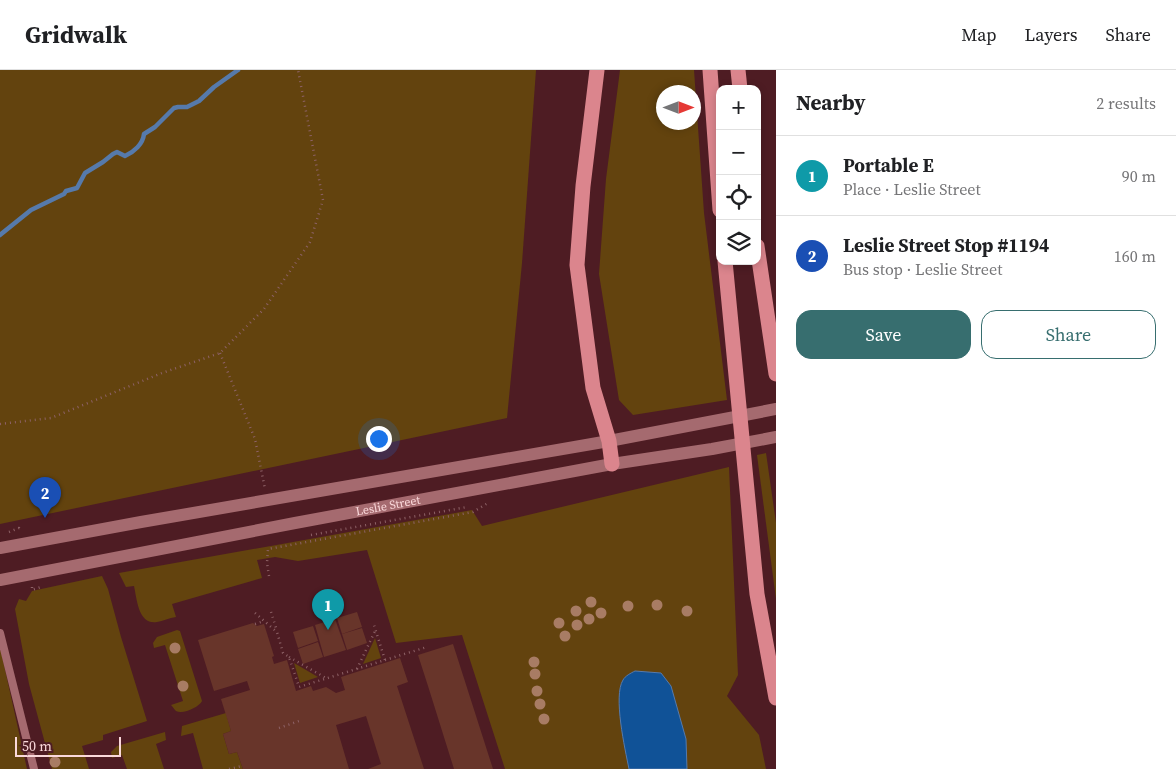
<!DOCTYPE html>
<meta charset="utf-8">
<style>
body{margin:0;font-family:"Source Serif 4",serif;background:#f2f2f2;color:#202124}
.controls{position:absolute;right:15px;top:15px;display:grid;overflow:hidden;border-radius:10px;box-shadow:0 2px 8px #0003}
.controls button{width:45px;height:45px;display:grid;place-items:center;padding:0;border:0;border-bottom:1px solid #e0e0e0;background:#fff;color:#202124;font:25px sans-serif}
.compass{position:absolute;left:656px;top:15px;width:45px;height:45px;border-radius:50%;background:#fff;box-shadow:0 2px 8px #0003;rotate:90deg}
.scale{position:absolute;left:15px;bottom:12px;width:106px;box-sizing:border-box;padding-left:5px;border:2px solid #fad8da;border-top:0;font-size:14px;line-height:18px;white-space:nowrap;color:#fad8da;-webkit-text-stroke:4px #4e1c23;paint-order:stroke}
.you{position:absolute;left:378px;top:368px;width:18px;height:18px;margin:-12px;border:4px solid #fff;border-radius:50%;background:#1a73e8;box-shadow:0 0 0 8px #1a73e833}
.badge{display:grid;place-items:center;width:32px;height:32px;border-radius:50%;background:#376e6f;color:#fff;font-size:16px;font-weight:700}
.pin{position:absolute;translate:-50% -41px;filter:drop-shadow(0 1px 2px #0008)}
.pin::after{content:'';position:absolute;top:26px;width:18px;height:15px;background:inherit;clip-path:polygon(0 0,100% 0,50% 100%)}
.list{margin:0;padding:0;list-style:none}
h2{display:flex;justify-content:space-between;align-items:center;height:65px;margin:0;padding:0 20px;font-size:21px}
h2 small{font-size:16px;font-weight:400;color:#757577}
.list li{display:grid;grid-template-columns:32px 1fr auto;gap:15px;align-items:center;box-sizing:border-box;height:80px;padding:0 20px;border-top:1px solid #e0e0e0}
.list b{display:block;font-size:19px;white-space:nowrap}
.list p{margin:0;font-size:16px;white-space:nowrap;color:#757577}
.list em{font-size:16px;font-style:normal;color:#757577}
.actions{display:flex;gap:10px;padding:15px 20px}
.actions a{flex:1;padding:11px 0;border:1px solid #376e6f;border-radius:15px;text-align:center;font-size:18px;color:#376e6f}
.actions .main{background:#376e6f;color:#fff}
.icon{flex:none;width:28px;height:28px;fill:none;stroke:currentColor;stroke-width:2;stroke-linecap:round;stroke-linejoin:round}
.map{position:relative;flex:none;width:776px;height:699px;overflow:hidden}
header{display:flex;align-items:center;gap:30px;box-sizing:border-box;height:70px;padding:0 25px;background:#fff;border-bottom:1px solid #e0e0e0}
header strong{font-size:24px}
nav{display:flex;gap:28px;margin-inline-start:auto;font-size:18px}
main{display:flex}
aside{flex:1;background:#fff}
.map>svg:first-child{display:block}
.green{fill:#63430e;fill-rule:evenodd}
.water{fill:#105297;stroke:#567aab}
.lines{fill:none;stroke-linecap:round;stroke-linejoin:round}
.stream{stroke:#567aab;stroke-width:4.5}
.building{fill:#68352a}
.path{stroke:#8d6166;stroke-width:2.5;stroke-dasharray:1 4;stroke-linecap:butt}
.service{stroke:#a56a6f;stroke-width:8}
.secondary{stroke:#a56a6f;stroke-width:12}
.motorway{stroke:#db858d;stroke-width:15}
.tree{fill:#a87c64}
.labels{text-anchor:middle;stroke-width:5;stroke-linejoin:round;paint-order:stroke}
.street-label{font-size:12px;fill:#fad8da;stroke:#4e1c23}
</style>
<header>
<strong>Gridwalk</strong>
<nav><a>Map</a><a>Layers</a><a>Share</a></nav>
</header>
<main>
<div class="map">
<svg width="776" height="699" viewBox="0 0 776 699">
<rect width="100%" height="100%" fill="#4e1c23"/>
<g class="green">
<polygon points="0,0 536,0 522,193 507,348 0,454"/>
<path d="M620,0H694L704,143L727,330L633,345L619,330L599,204L606,109ZM664,22H694V52H664Z"/>
<polygon points="766,383 776,453 776,529 757,385"/>
<path d="M729,397L738,605L727,626L759,665L766,699H505L462,565L396,573L367,480L298,491L275,487L257,490L262,508L172,534L176,547C169,548 163,551 157,552C138,555 137,529 134,516L126,517L119,503L472,440L482,456Z"/>
<polygon points="102,506 108,519 121,567 147,651 103,665 103,670 82,676 89,699 52,699 29,614 15,539 19,529 26,531 32,521"/>
<path d="M177,560L180,561L202,631C199,637 183,645 176,641C175,640 172,636 171,635L183,631L165,575L154,578L153,573L157,567Z"/>
<polygon points="375,568 381,588 363,594"/>
<polygon points="0,577 27,699 0,699"/>
<polygon points="294,593 318,607 300,613"/>
<polygon points="226,643 231,661 223,664 229,684 237,682 243,699 203,699 193,663 181,666 182,656"/>
<polygon points="165,662 166,670 156,674 164,699 127,699 122,685 112,688 111,682 117,676"/>
</g>
<path class="water" d="M635,601L661,603L671,616L686,669L687,699H629C625,679 613,626 623,610C625,606 631,603 635,601Z"/>
<g class="lines">
<path class="stream" d="M0,165L31,140L64,124L66,121L77,118L85,103L103,92L113,84L117,82L125,86C134,82 143,74 144,64L155,57L174,38L178,37H187L199,31L214,17L238,0"/>
</g>
<g class="building">
<polygon points="357,542 362,557 342,564 337,548"/>
<polygon points="335,549 346,580 324,587 315,555"/>
<polygon points="253,553 257,556 264,554 274,586 272,587 274,594 287,590 296,621 311,616 313,621 326,617 336,623 345,620 341,607 400,588 408,612 397,616 424,699 368,699 381,694 366,646 336,655 349,699 243,699 237,682 229,684 223,664 231,661 221,629 250,620 247,611 214,621 198,570"/>
<polygon points="313,556 318,571 298,578 293,562"/>
<polygon points="362,558 367,573 347,580 342,564"/>
<polygon points="318,572 323,587 303,594 298,579"/>
<polygon points="453,574 493,699 454,699 428,616 418,585"/>
</g>
<g class="lines">
<g class="path">
<polyline points="220,283 255,369 265,419"/>
<polyline points="0,354 51,348 162,303 220,283 264,239 310,172 323,130 298,0"/>
<polyline points="9,462 19,458 20,462"/>
<polyline points="311,465 467,437"/>
<polyline points="269,506 267,493 268,479 473,442 488,433"/>
<polyline points="32,517 32,520 41,517"/>
<polyline points="271,542 277,561"/>
<polyline points="255,543 277,562 283,583 289,587 299,617 385,590 374,555"/>
<polyline points="255,554 264,551"/>
<polyline points="289,587 326,608"/>
<polyline points="385,590 427,577"/>
<polyline points="357,599 375,561"/>
<polyline points="279,658 302,650"/>
<polyline points="229,699 242,696"/>
</g>
<polyline class="service" points="0,563 34,699"/>
<g class="secondary">
<polyline points="0,478 141,452 609,371 776,339"/>
<path id="s1" d="M0,510L295,453L612,394L712,379L776,367"/>
</g>
<g class="motorway">
<polyline points="597,0 583,116 577,195 593,318 609,371 612,394"/>
<polyline points="710,0 720,140"/>
<polyline points="738,0 740,19"/>
<polyline points="757,176 776,304"/>
<polyline points="725,191 757,524 776,628"/>
</g>
</g>
<g class="tree">
<circle cx="591" cy="532" r="5.5"/>
<circle cx="657" cy="535" r="5.5"/>
<circle cx="628" cy="536" r="5.5"/>
<circle cx="576" cy="541" r="5.5"/>
<circle cx="687" cy="541" r="5.5"/>
<circle cx="601" cy="543" r="5.5"/>
<circle cx="589" cy="549" r="5.5"/>
<circle cx="559" cy="553" r="5.5"/>
<circle cx="577" cy="555" r="5.5"/>
<circle cx="565" cy="566" r="5.5"/>
<circle cx="175" cy="578" r="5.5"/>
<circle cx="534" cy="592" r="5.5"/>
<circle cx="535" cy="604" r="5.5"/>
<circle cx="183" cy="616" r="5.5"/>
<circle cx="537" cy="621" r="5.5"/>
<circle cx="540" cy="634" r="5.5"/>
<circle cx="544" cy="649" r="5.5"/>
<circle cx="55" cy="692" r="5.5"/>
</g>
<g class="labels">
<g class="street-label">
<text dy="4" stroke="none"><textPath href="#s1" startOffset="395">Leslie Street</textPath></text>
</g>
</g>
</svg>
<div class="controls">
<button>+</button>
<button>−</button>
<button><svg class="icon" aria-label="locate" viewBox="0 0 24 24"><circle cx="12" cy="12" r="6"/><path d="M12 2v4M12 18v4M2 12h4M18 12h4"/></svg></button>
<button><svg class="icon" aria-label="layers" viewBox="0 0 24 24"><path d="M12 4l9 5-9 5-9-5zM3 14l9 5 9-5"/></svg></button>
</div>
<svg class="compass" viewBox="-18 -18 36 36"><path d="M0-13l5 13h-10z" fill="#e53935"/><path d="M0 13l5-13h-10z" fill="#757577"/></svg>
<div class="scale">50 m</div>
<div class="you"></div>
<div class="pin badge" style="left:328px;top:560px;background:#0f9aa8">1</div>
<div class="pin badge" style="left:45px;top:448px;background:#1a4fb4">2</div>
</div>
<aside>
<h2>Nearby<small>2 results</small></h2>
<ul class="list">
<li><span class="badge" style="background:#0f9aa8">1</span><div><b>Portable E</b><p>Place · Leslie Street</p></div><em>90 m</em></li>
<li><span class="badge" style="background:#1a4fb4">2</span><div><b>Leslie Street Stop #1194</b><p>Bus stop · Leslie Street</p></div><em>160 m</em></li>
</ul>
<div class="actions"><a class="main">Save</a><a>Share</a></div>
</aside>
</main>
